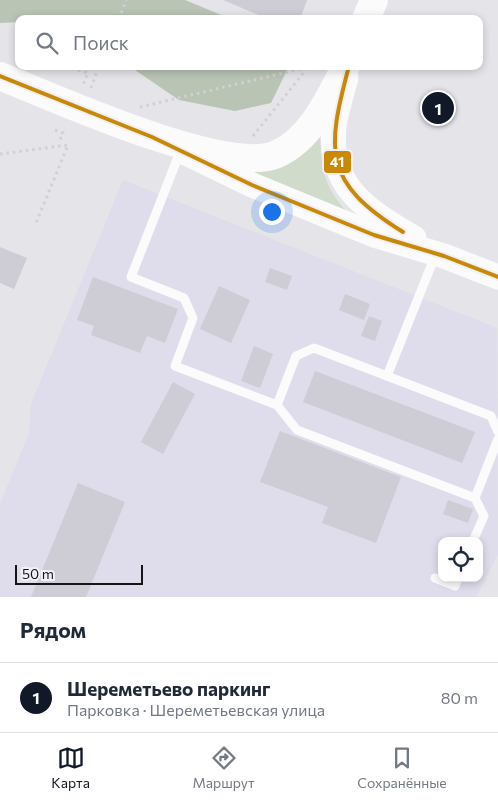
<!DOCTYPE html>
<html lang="ru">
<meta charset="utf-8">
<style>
body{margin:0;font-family:Commissioner,sans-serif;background:#f2f2f3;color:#1f2937}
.controls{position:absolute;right:15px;bottom:15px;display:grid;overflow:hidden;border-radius:10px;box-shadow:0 2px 8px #0003}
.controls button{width:45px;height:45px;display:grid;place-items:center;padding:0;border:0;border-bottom:1px solid #e0e1e3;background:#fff;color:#1f2937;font:25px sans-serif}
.scale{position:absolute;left:15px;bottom:12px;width:128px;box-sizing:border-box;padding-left:5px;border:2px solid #151417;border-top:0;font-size:14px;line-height:18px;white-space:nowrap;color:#151417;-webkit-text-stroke:4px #f0f0f9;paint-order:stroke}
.you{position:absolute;left:271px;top:211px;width:18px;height:18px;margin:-12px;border:4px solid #fff;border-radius:50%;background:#1a73e8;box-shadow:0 0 0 8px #1a73e833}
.badge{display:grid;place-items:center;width:32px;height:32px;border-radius:50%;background:#111827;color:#fff;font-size:16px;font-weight:700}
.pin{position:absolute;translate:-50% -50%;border:2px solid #fff;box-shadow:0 1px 5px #0006}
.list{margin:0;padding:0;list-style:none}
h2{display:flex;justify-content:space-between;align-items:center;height:65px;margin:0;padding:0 20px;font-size:21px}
h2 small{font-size:16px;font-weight:400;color:#747a83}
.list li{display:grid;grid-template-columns:32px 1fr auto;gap:15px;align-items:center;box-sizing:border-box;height:70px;padding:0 20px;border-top:1px solid #e0e1e3}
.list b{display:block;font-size:19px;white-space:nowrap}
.list p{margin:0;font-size:16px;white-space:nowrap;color:#747a83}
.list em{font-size:16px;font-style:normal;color:#747a83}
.icon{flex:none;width:28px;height:28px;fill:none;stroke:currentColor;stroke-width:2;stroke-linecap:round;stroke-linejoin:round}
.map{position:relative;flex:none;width:498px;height:597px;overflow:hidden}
.search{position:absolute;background:#fff;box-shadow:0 2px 8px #0003;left:15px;right:15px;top:15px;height:55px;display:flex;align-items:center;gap:12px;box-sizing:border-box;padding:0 18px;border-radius:10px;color:#747a83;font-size:19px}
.sheet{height:135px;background:#fff}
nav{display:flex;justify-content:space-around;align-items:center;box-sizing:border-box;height:70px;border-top:1px solid #e0e1e3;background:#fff;font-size:14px;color:#747a83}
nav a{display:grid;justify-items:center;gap:2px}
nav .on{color:#111827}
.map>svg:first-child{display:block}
.industrial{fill:#dfdceb;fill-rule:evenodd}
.green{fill:#d0dbcc}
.forest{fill:#b9c4b5}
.building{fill:#cecdd6}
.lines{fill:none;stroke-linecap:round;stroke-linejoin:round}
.path{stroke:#d1d1d2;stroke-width:3;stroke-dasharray:2.5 4;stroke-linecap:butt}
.lane{stroke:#fbfbfc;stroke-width:9}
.secondary{stroke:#fbfbfc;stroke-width:25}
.primary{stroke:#fbfbfc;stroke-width:28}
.bus-1-casing{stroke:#f0f0f9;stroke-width:8}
.bus-1{stroke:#ca8905;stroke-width:4}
.line-badge{stroke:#f0f0f9;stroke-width:2}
.badge-label{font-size:14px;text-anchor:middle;font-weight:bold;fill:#fff}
</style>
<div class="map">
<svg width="498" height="597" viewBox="0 0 498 597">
<rect width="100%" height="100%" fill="#e4e4e9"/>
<path class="industrial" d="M123,180L497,328L498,555L476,597H0V504L29,433L31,404ZM442,541H479V578H442Z"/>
<path class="green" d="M320,136C322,170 323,185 347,212L254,172L279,167Z"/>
<g class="forest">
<polygon points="0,0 185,0 231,19 19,19 19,22 0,23"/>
<polygon points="125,66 289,66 271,103 235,111 179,100 132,68"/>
</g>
<g class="building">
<polygon points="223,0 307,0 300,19 268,19"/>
<polygon points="0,247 27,258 14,289 0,283"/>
<polygon points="270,268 292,276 287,290 265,282"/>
<polygon points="93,277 178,309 165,343 147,336 140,353 91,335 94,326 77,320"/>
<polygon points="219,286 250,300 231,343 200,329"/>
<polygon points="345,294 370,304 364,320 339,310"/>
<polygon points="369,316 382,321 375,341 361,336"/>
<polygon points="254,346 273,354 260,388 241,381"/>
<polygon points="315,371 475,432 462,463 303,402"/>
<polygon points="173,382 195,394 163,454 141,442"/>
<polygon points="280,431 401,477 376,543 322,523 328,507 260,482"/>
<polygon points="78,483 125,502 86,597 31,597"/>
<polygon points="448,500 473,509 468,523 443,514"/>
</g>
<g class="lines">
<g class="path">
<polyline points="119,19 126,0"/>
<polyline points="78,70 88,73 83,85"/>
<polyline points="91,88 99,66"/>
<polyline points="140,107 309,67"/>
<polyline points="55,130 63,133 59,142"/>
<polyline points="253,136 309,66"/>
<polyline points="0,154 68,145 36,223"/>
</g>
<g class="lane">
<polyline points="180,152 131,277 184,298 193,318 175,366 277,405 296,356 314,348 387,376 435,256"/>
<polyline points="387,376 491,416 498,432"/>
<polyline points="277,405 297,430 475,498 498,439"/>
<polyline points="473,541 484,516 475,498"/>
<polyline points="435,578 455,586 458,578"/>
</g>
<g class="secondary">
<path d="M346,78C342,92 338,106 335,120C324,184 366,210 414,238"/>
<polyline points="186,153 252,185 374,235 444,256 498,277"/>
</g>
<g class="primary">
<polyline points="366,19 374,0"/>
<path d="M0,76C52,97 229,177 277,154C312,138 329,98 346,66"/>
</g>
<g class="bus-1-casing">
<g id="bus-1">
<path d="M349,66C326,152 323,182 403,232"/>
<polyline points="0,76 152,137 252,185 374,235 444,256 498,277"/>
</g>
</g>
<use href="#bus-1" class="bus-1"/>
</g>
<rect class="line-badge" x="323" y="150" width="29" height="24" rx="5" fill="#ca8905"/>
<g class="badge-label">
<text x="337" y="167">41</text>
</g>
</svg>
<div class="controls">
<button><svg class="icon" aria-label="locate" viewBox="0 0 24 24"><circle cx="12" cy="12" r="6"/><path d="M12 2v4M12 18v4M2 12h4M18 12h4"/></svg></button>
</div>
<div class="scale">50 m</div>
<div class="you"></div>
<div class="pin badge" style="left:438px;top:108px">1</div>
<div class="search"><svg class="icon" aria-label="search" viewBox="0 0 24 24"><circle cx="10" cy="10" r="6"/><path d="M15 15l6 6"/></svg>Поиск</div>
</div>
<section class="sheet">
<h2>Рядом<small></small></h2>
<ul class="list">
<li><span class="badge">1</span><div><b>Шереметьево паркинг</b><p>Парковка · Шереметьевская улица</p></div><em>80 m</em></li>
</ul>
</section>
<nav>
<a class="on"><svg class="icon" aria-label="map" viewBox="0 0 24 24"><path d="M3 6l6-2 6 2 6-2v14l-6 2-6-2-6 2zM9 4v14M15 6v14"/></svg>Карта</a>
<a><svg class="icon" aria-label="directions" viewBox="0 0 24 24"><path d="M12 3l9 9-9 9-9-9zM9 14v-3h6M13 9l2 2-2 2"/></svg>Маршрут</a>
<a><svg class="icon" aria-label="saved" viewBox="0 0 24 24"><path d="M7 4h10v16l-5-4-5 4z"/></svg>Сохранённые</a>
</nav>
